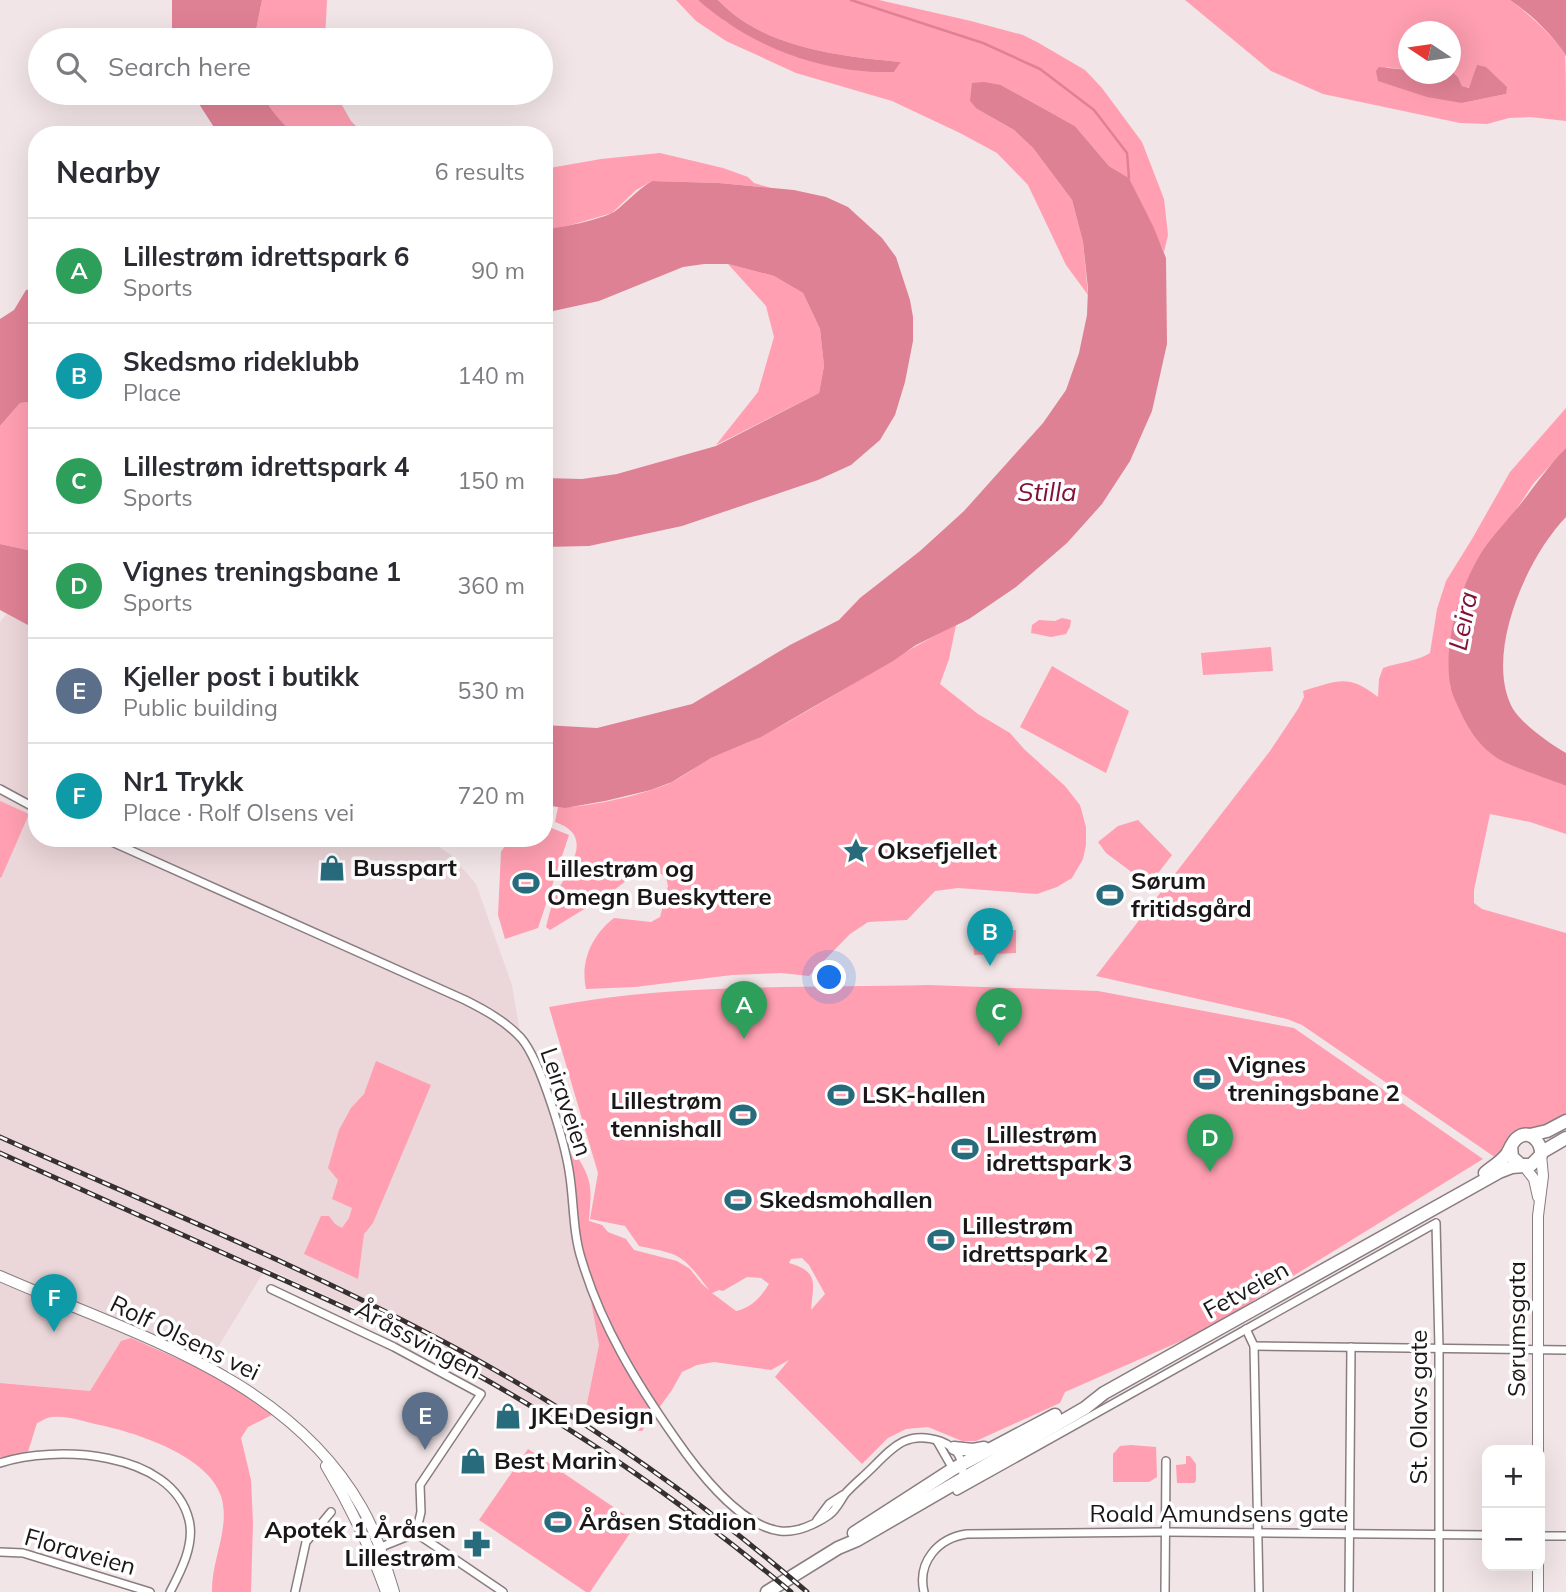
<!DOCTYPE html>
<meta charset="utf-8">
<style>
body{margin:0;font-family:Mulish,sans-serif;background:#f7f7f7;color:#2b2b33}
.controls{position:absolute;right:21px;bottom:21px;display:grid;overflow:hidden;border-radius:14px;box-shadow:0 7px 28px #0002}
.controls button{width:63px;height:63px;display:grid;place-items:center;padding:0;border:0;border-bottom:2px solid #e1e1e2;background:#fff;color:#2b2b33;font:35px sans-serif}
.compass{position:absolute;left:1398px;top:21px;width:63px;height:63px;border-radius:50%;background:#fff;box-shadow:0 7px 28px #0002;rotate:283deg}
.you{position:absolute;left:830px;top:978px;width:24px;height:24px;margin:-18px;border:5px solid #fff;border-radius:50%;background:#1a73e8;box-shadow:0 0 0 10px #1a73e833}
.badge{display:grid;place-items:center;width:46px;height:46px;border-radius:50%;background:#276b7c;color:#fff;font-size:23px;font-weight:700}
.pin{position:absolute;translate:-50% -58px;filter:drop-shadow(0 2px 4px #0008)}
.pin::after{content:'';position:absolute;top:37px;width:24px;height:21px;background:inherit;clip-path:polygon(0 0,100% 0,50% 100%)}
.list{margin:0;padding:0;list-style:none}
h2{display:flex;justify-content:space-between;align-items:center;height:91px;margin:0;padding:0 28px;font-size:30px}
h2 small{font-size:23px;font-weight:400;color:#7c7c81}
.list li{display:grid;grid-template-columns:46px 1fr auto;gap:21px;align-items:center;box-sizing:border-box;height:105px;padding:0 28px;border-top:2px solid #e1e1e2}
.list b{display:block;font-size:26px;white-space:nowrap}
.list p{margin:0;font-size:23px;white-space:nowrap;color:#7c7c81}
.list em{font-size:23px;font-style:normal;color:#7c7c81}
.icon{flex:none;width:38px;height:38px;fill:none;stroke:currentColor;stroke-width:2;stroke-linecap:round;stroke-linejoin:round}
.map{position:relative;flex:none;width:1566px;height:1592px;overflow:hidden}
.search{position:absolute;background:#fff;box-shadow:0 7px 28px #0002;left:28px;top:28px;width:525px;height:77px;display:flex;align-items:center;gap:18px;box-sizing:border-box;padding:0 24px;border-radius:38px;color:#7c7c81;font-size:26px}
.panel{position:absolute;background:#fff;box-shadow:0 7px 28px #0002;left:28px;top:126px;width:525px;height:721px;border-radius:28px}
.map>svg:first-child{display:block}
.built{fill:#ebd6d9}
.green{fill:#ff9fb1;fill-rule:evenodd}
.water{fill:#df8194}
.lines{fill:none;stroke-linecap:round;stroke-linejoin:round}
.stream{stroke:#df8194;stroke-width:2.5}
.street-casing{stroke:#897d7f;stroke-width:10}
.secondary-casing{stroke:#897d7f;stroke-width:12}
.highway-casing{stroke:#897d7f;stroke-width:15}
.street{stroke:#fff;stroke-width:7}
.secondary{stroke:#fff;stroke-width:10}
.highway{stroke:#fff;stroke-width:12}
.rail-casing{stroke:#363031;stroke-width:5}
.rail{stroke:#fff;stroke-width:2.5;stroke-dasharray:8;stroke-linecap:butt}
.labels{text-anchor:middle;stroke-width:7;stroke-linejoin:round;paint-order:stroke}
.poi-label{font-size:24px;font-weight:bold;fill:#1b1617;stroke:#fff;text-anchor:start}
.street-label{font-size:24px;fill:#1b1617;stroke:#fff}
.water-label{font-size:26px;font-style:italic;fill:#831239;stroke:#fff}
</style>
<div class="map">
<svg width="1566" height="1592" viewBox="0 0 1566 1592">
<rect width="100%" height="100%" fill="#f2e5e7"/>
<polygon class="built" points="7,614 37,630 37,838 426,838 451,855 476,884 512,985 520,1032 571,1161 575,1178 577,1225 599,1345 586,1408 575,1427 406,1332 266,1268 204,1370 149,1345 121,1341 90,1391 0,1383 0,622"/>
<g class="green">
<polygon points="262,0 327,0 325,40 254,40"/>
<path d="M676,0H698L726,22L862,70L894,72L901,62C839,56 763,48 718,0H879L971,21L1023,35L1037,42L1085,70L1102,88L1142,142L1164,199L1168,235L1164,252L1129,178L1109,166L1075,126L1001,85L977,109L1014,130L1033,148L1072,200L1083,242L1088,295L1066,265L1028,185L997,153L960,133L892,101L796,73L726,41L696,21Z"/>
<path d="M1185,0H1510C1523,9 1559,41 1565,55C1566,66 1566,107 1566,121L1530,117L1509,118L1487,124L1460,123L1323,94L1271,71ZM1408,32H1450L1451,71L1458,77L1462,86L1470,88L1477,66L1506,86V94L1462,103L1385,67L1408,70Z"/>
<path d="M263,93H335L351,121L365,135H295C283,123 268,109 263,93Z"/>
<polygon points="660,153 723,168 748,177 754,183 771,188 719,183 652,181 636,190 612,213 557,229 544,229 544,169 601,159"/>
<polygon points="728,264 774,276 803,293 820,329 824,366 819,393 716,445 758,392 774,337 766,306"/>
<polygon points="37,401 37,552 0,544 0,426 20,403"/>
<path d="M1566,408V448L1533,484L1462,592L1450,686L1470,730L1540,774L1566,786V834L1530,822L1490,814L1474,890V903L1482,909L1566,933V1126C1533,1130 1512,1124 1499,1160L1302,1025L1287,1019L1096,976L1270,751L1298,709L1304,697L1303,691C1337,681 1348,673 1378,697L1379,679L1383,668C1399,662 1416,662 1430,653L1437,609L1446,581L1472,539L1510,472Z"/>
<polygon points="1062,618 1071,620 1070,627 1066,634 1051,637 1031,633 1032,625 1039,620 1055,621"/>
<path d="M956,625L949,659L940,684L978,714L1010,733L1024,749L1065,786L1080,805L1086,827V845L1083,859L1072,878L1057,887L1037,894L958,888L935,891L907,920L868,922L850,934L809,976L781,973L732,975L635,987L586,989C580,961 592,935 614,918L651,922L660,917L668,886L666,877L655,870L641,869L609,894L550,930L546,927C549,916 551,905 556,895C567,869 597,836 555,822L558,807C583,809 648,794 672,782C686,775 699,764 713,757C729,750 746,744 762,736C828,702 889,658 956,625Z"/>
<polygon points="1271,647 1273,671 1203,675 1201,653"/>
<polygon points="1052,666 1129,711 1106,773 1020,727"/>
<polygon points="0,801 29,814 1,878 0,877"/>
<polygon points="1138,820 1172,855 1149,885 1106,853 1098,842 1118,826"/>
<polygon points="544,825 569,835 538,928 505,939 498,915 501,852 510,838 544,838"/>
<polygon points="1016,930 1016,953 974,955 973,931"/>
<path d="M928,985L1098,991L1294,1028L1483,1159L1204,1331L1065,1392L1060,1403L976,1441H962L928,1427L906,1429L888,1438L862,1464L775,1377L789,1360L771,1370L714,1362L697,1365L682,1372L672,1390L642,1431C620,1430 604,1420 586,1408L599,1345L577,1225L575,1178L570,1154L577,1156C594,1183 591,1191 589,1221L602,1225L608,1232L626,1239L634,1250L677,1261L690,1269L702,1284L710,1291C682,1255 684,1255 639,1246L625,1226L590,1219L598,1173L549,1007C669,983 805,988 928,985ZM802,1258L809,1265L825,1294L811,1310C813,1284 820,1272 789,1263L791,1259ZM747,1277L761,1278L769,1284C761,1297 751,1308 736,1311L712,1293L719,1290L723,1291Z"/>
<polygon points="376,1061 431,1085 373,1223 364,1234 358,1279 304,1254 321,1216 329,1216 335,1224 342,1228 349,1218 352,1208 332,1199 338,1180 328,1168 339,1130 351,1108 364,1094"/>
<path d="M131,1338L204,1370L276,1413L248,1427L241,1438L251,1480L253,1523L251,1592H212C211,1560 231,1528 221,1496C208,1456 137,1433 100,1425C85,1422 68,1415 52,1417C47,1417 42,1421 37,1423L26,1458L0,1457V1383L90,1391L121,1341Z"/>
<polygon points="1131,1445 1156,1447 1157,1477 1149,1482 1113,1482 1113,1454 1120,1446"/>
<polygon points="528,1449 637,1523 590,1592 586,1592 479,1520"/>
<polygon points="1186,1456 1190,1456 1196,1464 1196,1481 1194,1483 1177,1483 1176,1465 1186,1464"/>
</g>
<g class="water">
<polygon points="172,0 262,0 254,40 172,40"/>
<path d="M698,0H718C763,48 839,56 901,62L894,72C823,74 751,47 698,0Z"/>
<path d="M1510,0H1566V56C1553,35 1531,14 1510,0Z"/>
<polygon points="1477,65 1486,67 1507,87 1506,94 1462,103 1427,97 1378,81 1376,71 1379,67 1408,70 1408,74 1450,74 1451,71 1458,77 1462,86 1469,88"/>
<polygon points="984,82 1001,85 1075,126 1109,166 1129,178 1154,228 1166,258 1167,344 1152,411 1130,461 1102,504 1067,543 1016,587 969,619 916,645 893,661 761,737 711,758 672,782 651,790 605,801 565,808 544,805 544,725 597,728 692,704 790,645 839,620 860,598 920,551 964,511 1043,423 1066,390 1079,353 1087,315 1088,289 1083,242 1072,200 1033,148 1014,130 977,109 970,101 972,83"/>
<path d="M192,93H263C268,109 283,123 295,135H219Z"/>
<path d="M652,181L719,183L794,190L826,197L848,207L882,238L896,257L910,300L913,317V341L905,382L895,415L880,440L851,465L818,480L682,526L589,546L544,547V478L582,479L617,474L716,446L819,393L824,366L820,329L803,293L774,276L728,264H704L683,267L599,301L544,313V229C558,229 602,219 614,212C627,202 637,190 652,181Z"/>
<polygon points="37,288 37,401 20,403 0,426 0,319 14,310 26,290"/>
<path d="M1566,448V517C1527,557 1483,655 1513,709C1522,724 1550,744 1566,753V786C1548,778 1506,766 1493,755C1478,744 1469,730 1461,713C1457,704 1451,693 1450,684C1443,639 1462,578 1488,543C1498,530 1509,518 1519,506C1535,486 1548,466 1566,448Z"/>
<polygon points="0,544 37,552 37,630 0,610"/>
</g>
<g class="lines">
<polyline class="stream" points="851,0 983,43 1040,69 1094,110 1127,153 1129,178"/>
<g class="street-casing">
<g id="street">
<polyline points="0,789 37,809"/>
<path d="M103,838L465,1000C485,1010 505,1021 521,1038C541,1061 566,1146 570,1177C574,1205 573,1234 582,1261C601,1325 637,1384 675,1438C697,1470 740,1526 780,1531C797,1533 816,1524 829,1515C837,1509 840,1501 845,1494C853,1485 863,1477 872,1468C893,1447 907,1430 940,1441C958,1448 963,1458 963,1477"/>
<polyline points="271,1289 394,1347 481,1394 420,1485 421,1512 416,1533"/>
<polyline points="1246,1329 1254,1346 1259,1592"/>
<polyline points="1254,1346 1566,1350"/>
<polyline points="937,1441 953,1469"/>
<path d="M0,1463C54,1445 172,1450 189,1520C195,1544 181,1571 170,1592"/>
<polyline points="957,1491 1436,1223 1439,1348 1439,1592"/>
<polyline points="817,1520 829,1504 843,1495"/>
<polyline points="416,1533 503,1592"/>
<polyline points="1540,1536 1566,1536"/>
<polyline points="371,1551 416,1533"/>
<polyline points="0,1552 23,1553 150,1592"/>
<polyline points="295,1592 306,1542 331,1512"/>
<path d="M924,1592C917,1562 938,1538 967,1534L1166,1532L1487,1535"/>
<polyline points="1165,1592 1166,1461"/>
<polyline points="1349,1592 1351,1347"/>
</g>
</g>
<g class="secondary-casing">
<g id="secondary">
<polyline points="1524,1166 1534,1179 1538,1197"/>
<path d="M0,1276C129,1333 288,1376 362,1508C377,1534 385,1563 394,1592"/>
<polyline points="1538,1450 1538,1216 1543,1176 1541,1155"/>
<path d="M326,1466C351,1507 370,1547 386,1592"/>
<polyline points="1538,1566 1538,1592"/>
</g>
</g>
<g class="highway-casing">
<g id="highway">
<polyline points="1530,1135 1547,1131 1566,1121"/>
<polyline points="1542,1152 1566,1138"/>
<path d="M1485,1173C1492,1167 1501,1162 1507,1154C1510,1149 1512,1143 1516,1139C1529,1127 1542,1142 1541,1155L1531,1165H1521L1512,1157L1511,1146"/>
<polyline points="954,1448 973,1450 984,1448"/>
<polyline points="854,1533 953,1469 1055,1415"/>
<polyline points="767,1592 838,1548 857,1540 1085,1408 1104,1393 1499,1172 1512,1167 1524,1166"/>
</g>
</g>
<use href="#street" class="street"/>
<use href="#secondary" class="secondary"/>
<use href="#highway" class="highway"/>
<g class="rail-casing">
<g id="rail">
<path d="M0,1137C154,1206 312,1270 461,1351C584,1418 701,1500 807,1592"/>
<path d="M0,1153C80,1189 161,1225 241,1261C320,1296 399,1331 474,1373C587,1436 692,1509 791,1592"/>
</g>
</g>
<use href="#rail" class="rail"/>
</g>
<defs>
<g id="sight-bare" transform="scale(2.1)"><path d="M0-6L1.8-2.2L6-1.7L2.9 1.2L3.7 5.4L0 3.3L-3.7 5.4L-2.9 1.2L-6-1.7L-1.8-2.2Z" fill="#276b7c" stroke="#fff" stroke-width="2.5" paint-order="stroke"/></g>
<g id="shop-bare" transform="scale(2.1)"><path d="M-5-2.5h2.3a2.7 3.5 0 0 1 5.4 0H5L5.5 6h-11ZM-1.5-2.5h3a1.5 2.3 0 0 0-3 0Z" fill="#276b7c" stroke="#fff" stroke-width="2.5" paint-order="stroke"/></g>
<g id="stadium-bare" transform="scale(2.1)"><path d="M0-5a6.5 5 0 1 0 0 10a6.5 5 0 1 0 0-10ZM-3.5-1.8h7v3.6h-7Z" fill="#276b7c" stroke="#fff" stroke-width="2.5" paint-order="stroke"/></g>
<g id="pharmacy-bare" transform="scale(2.1)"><path d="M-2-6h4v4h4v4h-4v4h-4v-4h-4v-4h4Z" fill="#276b7c" stroke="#fff" stroke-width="2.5" paint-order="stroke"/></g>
</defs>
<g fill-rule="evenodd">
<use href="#sight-bare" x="856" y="851"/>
<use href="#shop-bare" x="332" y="868"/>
<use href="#stadium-bare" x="526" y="883"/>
<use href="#stadium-bare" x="1110" y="895"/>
<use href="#stadium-bare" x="1207" y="1079"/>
<use href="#stadium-bare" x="841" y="1095"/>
<use href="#stadium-bare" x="743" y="1115"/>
<use href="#stadium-bare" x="965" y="1149"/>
<use href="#stadium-bare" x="738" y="1200"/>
<use href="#stadium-bare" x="941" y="1240"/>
<use href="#shop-bare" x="508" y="1416"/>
<use href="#shop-bare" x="473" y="1461"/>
<use href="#stadium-bare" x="558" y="1522"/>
<use href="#pharmacy-bare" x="477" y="1544"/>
</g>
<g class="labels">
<g class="poi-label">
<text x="877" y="859">Oksefjellet</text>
<text x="353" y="876">Busspart</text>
<text x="547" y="877">Lillestrøm og<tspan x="547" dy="28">Omegn Bueskyttere</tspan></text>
<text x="1131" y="889">Sørum<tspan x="1131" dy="28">fritidsgård</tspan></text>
<text x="1228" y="1073">Vignes<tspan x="1228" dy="28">treningsbane 2</tspan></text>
<text x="862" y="1103">LSK-hallen</text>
<text x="722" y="1109" text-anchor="end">Lillestrøm<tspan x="722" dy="28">tennishall</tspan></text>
<text x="986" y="1143">Lillestrøm<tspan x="986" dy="28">idrettspark 3</tspan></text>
<text x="759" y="1208">Skedsmohallen</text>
<text x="962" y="1234">Lillestrøm<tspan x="962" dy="28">idrettspark 2</tspan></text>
<text x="529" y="1424">JKE Design</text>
<text x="494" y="1469">Best Marin</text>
<text x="579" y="1530">Åråsen Stadion</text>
<text x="456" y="1538" text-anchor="end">Apotek 1 Åråsen<tspan x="456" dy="28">Lillestrøm</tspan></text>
</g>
<g class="street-label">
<text transform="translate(566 1102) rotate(71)" y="8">Leiraveien</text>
<text transform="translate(1246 1290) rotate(-29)" y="8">Fetveien</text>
<text transform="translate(1517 1329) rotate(-90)" y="8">Sørumsgata</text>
<text transform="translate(185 1338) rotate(26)" y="8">Rolf Olsens vei</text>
<text transform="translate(418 1340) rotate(28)" y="8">Åråssvingen</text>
<text transform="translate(1419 1407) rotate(-90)" y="8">St. Olavs gate</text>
<text x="1219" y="1522">Roald Amundsens gate</text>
<text transform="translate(80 1552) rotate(16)" y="8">Floraveien</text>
</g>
<g class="water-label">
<text x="1047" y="501">Stilla</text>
<text transform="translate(1463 621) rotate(-79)" y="9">Leira</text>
</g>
</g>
</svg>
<div class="controls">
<button>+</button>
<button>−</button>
</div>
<svg class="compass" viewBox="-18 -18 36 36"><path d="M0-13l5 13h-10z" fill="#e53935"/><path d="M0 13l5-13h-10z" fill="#7c7c81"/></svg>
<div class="you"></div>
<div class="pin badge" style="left:744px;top:1039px;background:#2e9e5b">A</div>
<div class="pin badge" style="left:990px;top:966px;background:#0f9aa8">B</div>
<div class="pin badge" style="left:999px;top:1046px;background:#2e9e5b">C</div>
<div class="pin badge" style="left:1210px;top:1172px;background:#2e9e5b">D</div>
<div class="pin badge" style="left:425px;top:1450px;background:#5c6f8a">E</div>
<div class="pin badge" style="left:54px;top:1332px;background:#0f9aa8">F</div>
<div class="search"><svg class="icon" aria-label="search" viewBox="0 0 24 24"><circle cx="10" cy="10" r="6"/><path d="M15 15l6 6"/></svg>Search here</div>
<section class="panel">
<h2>Nearby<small>6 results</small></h2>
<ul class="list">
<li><span class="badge" style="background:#2e9e5b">A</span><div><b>Lillestrøm idrettspark 6</b><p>Sports</p></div><em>90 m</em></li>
<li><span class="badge" style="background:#0f9aa8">B</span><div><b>Skedsmo rideklubb</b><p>Place</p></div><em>140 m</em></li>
<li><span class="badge" style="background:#2e9e5b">C</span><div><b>Lillestrøm idrettspark 4</b><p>Sports</p></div><em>150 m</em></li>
<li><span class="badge" style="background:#2e9e5b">D</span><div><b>Vignes treningsbane 1</b><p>Sports</p></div><em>360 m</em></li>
<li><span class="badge" style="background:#5c6f8a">E</span><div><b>Kjeller post i butikk</b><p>Public building</p></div><em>530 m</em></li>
<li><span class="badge" style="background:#0f9aa8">F</span><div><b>Nr1 Trykk</b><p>Place · Rolf Olsens vei</p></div><em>720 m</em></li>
</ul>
</section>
</div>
